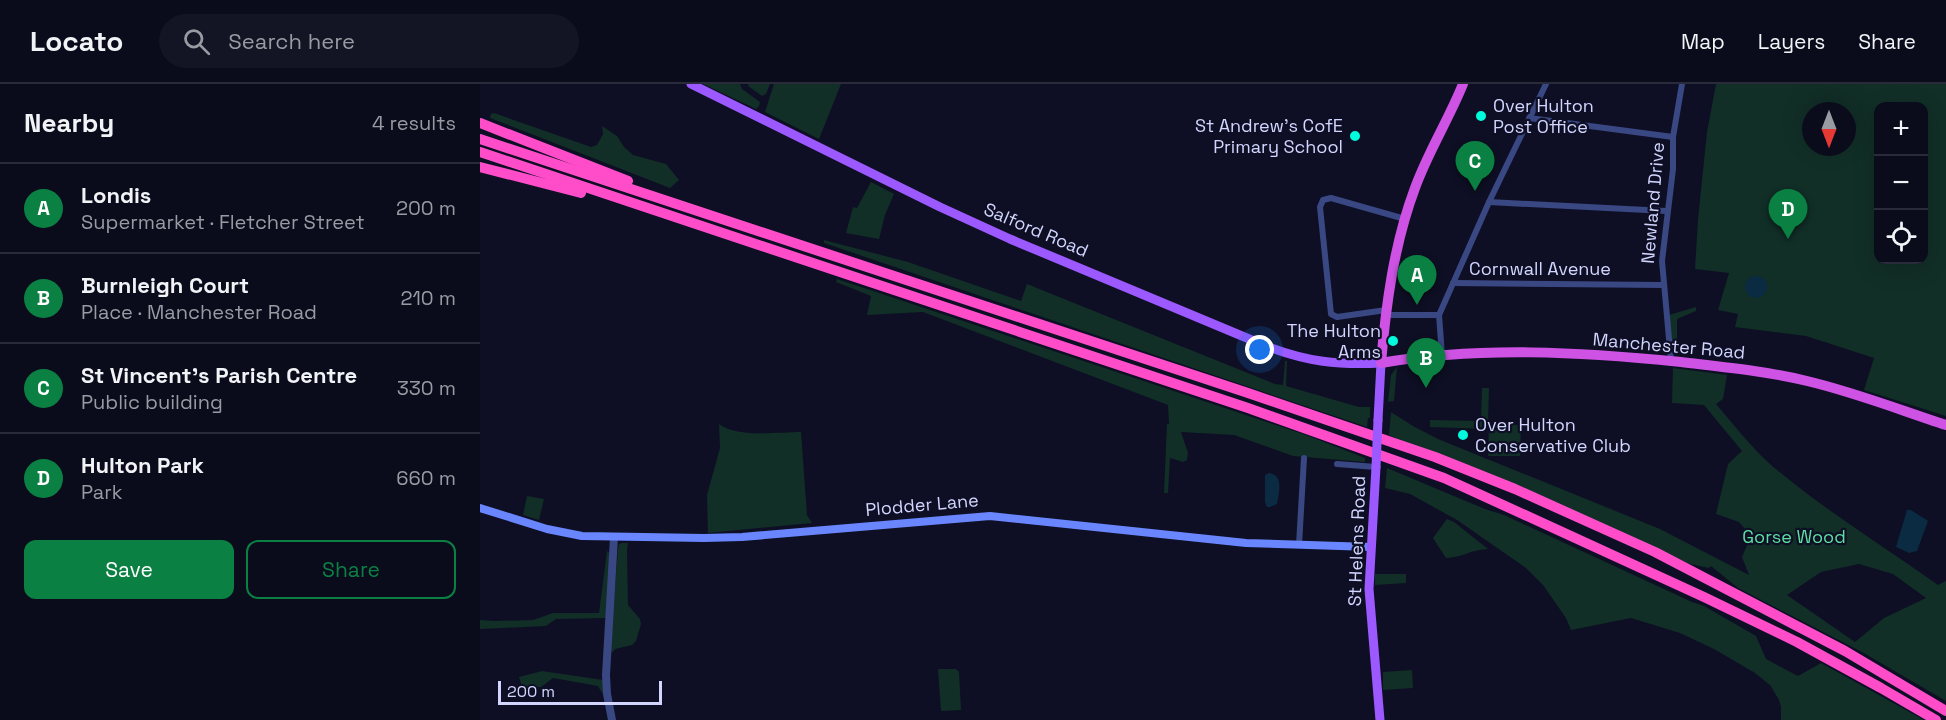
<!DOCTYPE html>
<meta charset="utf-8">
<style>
body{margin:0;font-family:"Space Grotesk",sans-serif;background:#131424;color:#f1f3f6}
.controls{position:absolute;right:18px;top:18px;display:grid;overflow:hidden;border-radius:12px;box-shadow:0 6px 24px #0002}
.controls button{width:54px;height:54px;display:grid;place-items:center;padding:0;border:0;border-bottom:2px solid #2a2b3a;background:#0a0b1b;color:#f1f3f6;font:30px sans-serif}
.compass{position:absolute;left:1322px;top:18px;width:54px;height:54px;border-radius:50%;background:#0a0b1b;box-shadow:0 6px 24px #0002;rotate:180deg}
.scale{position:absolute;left:18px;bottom:15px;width:164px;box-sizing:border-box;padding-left:6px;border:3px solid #d2d6ff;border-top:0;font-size:16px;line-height:21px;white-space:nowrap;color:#d2d6ff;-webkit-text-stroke:4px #0e0f24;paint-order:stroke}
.you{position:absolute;left:780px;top:266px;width:21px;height:21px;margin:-15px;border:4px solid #fff;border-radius:50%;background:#1a73e8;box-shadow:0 0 0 9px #1a73e833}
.badge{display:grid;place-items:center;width:39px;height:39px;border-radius:50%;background:#0b8043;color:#fff;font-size:20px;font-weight:700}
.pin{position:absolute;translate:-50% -50px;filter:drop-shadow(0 2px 3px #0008)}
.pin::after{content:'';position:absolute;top:32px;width:21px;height:18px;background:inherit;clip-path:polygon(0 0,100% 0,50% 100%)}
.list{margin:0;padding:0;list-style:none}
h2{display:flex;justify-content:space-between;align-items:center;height:78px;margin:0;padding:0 24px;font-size:26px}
h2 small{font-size:20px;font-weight:400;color:#999ba3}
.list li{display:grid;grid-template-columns:39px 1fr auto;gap:18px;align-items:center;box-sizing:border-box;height:90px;padding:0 24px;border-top:2px solid #2a2b3a}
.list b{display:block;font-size:22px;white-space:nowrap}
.list p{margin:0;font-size:20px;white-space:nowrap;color:#999ba3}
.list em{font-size:20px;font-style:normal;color:#999ba3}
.actions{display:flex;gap:12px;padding:18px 24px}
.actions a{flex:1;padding:14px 0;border:2px solid #0b8043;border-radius:12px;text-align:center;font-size:21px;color:#0b8043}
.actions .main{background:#0b8043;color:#fff}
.icon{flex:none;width:33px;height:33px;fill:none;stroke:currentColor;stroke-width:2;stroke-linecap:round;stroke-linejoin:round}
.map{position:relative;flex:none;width:1466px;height:636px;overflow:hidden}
header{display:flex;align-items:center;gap:36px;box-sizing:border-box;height:84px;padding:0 30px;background:#0a0b1b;border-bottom:2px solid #2a2b3a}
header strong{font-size:28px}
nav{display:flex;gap:33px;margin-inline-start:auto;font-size:21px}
.search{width:420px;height:54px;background:#131424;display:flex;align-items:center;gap:15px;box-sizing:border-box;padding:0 21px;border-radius:33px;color:#999ba3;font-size:22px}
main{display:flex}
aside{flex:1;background:#0a0b1b}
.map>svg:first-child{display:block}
.green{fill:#112e27;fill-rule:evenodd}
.water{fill:#0a2b42}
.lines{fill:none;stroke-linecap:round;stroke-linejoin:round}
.minor{stroke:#394783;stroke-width:6}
.tertiary{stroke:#394783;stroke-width:8}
.secondary{stroke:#6986ff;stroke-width:8}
.primary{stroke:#9c59ff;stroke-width:9}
.trunk{stroke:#ce53e4;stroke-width:10}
.motorway{stroke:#ff4dca;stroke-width:10}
.primary-bridge{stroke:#9c59ff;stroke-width:9}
.poi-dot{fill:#00fcdd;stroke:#0e0f24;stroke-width:2}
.labels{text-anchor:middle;stroke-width:4.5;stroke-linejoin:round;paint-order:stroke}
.poi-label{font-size:18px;fill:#d2d6ff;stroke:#0e0f24;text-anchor:start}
.street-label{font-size:18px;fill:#d2d6ff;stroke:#0e0f24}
.park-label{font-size:18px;fill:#5ddfa2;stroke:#0e0f24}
</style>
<header>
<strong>Locato</strong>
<div class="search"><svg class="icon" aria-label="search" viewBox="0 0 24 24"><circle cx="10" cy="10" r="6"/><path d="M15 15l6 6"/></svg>Search here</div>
<nav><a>Map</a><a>Layers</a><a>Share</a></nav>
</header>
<main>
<aside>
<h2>Nearby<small>4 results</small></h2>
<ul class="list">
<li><span class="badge">A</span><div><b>Londis</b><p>Supermarket · Fletcher Street</p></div><em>200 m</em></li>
<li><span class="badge">B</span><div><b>Burnleigh Court</b><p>Place · Manchester Road</p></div><em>210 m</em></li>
<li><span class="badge">C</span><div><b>St Vincent's Parish Centre</b><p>Public building</p></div><em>330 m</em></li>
<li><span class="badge">D</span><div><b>Hulton Park</b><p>Park</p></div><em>660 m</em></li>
</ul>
<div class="actions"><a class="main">Save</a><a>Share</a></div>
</aside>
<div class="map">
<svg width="1466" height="636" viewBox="0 0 1466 636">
<rect width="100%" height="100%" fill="#0e0f24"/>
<g class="green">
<polygon points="223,0 260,0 262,5 280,18 279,22 276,25"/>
<polygon points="269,0 290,0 286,10 282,12 268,2"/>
<polygon points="294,0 361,0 339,55 285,28"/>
<path d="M1236,0H1466V332L1384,306L1394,274L1326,252L1255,243L1258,230L1238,226L1249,189L1215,185L1218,135L1227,48ZM1398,22H1444V176H1398ZM1331,27H1367V63H1331Z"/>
<polygon points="14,29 111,63 117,61 123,50 122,42 137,52 144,63 153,71 186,80 199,96 190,104 10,34 11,30"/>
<polygon points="391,98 414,110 405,131 399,155 366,149 373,123 377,124"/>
<polygon points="344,156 428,178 541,217 547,200 795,300 803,301 805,277 807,277 806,302 879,323 890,323 890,334 888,334 887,343 344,159"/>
<polygon points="357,195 826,351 885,374 885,378 813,372 754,351 701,348 708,369 707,376 703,378 690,374 688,409 684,409 687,340 689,340 688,321 443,228 387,231 391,212 356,198"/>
<polygon points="1216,223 1216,227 1197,235 1197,269 1193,269 1189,231"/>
<polygon points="917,283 914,317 908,318 911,291"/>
<path d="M1193,284L1247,291L1243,315L1236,320C1254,341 1271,363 1291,381C1343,425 1403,462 1458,501L1466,497V617L1382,568L1258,504L1231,482L1229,484L1210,480L909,351L911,328L933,342L958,355L1180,445L1269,491L1262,473L1271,452L1259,438L1236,430L1248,380L1262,367L1224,321L1192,319ZM1379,480L1413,490L1446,514L1404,534L1375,558L1307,511L1341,488Z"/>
<polygon points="1002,304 1009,304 1008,339 1005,339 1005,345 950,343 950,336 1001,337"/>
<path d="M239,340C257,354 298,348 321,348L327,431L332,439L228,449L227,411L240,364Z"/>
<polygon points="1009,340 1041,341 1040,372 1008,372"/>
<polygon points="907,384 1005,425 1024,431 1212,518 1224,522 1276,552 1286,575 1318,592 1341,579 1444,636 1301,636 1301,623 1299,616 1290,601 1275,589 1234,565 1200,549 1151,534 1091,546 1086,534 1063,501 1046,484 977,436 930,410 905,404"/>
<polygon points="47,412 64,415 59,436 43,431"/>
<path d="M967,435L974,438L1008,465C993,465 981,474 966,474L953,454Z"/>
<polygon points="142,459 148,459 147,467 148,521 160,535 161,540 156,557 152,561 135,565 133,568 130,567 138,464 139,460"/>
<polygon points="127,467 131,470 126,534 76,535 66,542 0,545 0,536 14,537 53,536 73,529 119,529"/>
<polygon points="895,490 926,490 926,499 895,501"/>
<polygon points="458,585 476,585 479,588 481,626 461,627"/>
<polygon points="932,586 933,604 903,606 903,588"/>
<polygon points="62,587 123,596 124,609 122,609 118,602 73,594 61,603 42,603 39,593"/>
</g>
<g class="water">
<circle cx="1276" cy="203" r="11"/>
<path d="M789,389C804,391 799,408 797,420L790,423H787L785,418V391Z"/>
<polygon points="1427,426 1431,426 1448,437 1437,467 1429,469 1416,463"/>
</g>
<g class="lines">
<g class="minor">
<polyline points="1049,34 1193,53"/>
<polyline points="1009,118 1186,127"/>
<polyline points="973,199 1183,201"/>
<polyline points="906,226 857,233 851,230 840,123 843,116 851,114 925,135"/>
<polyline points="906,231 959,231"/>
<polyline points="962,271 959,231 1009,118 1066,0"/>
<polyline points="1191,277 1182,177 1193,85 1193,53 1202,0"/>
<polyline points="857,380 896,383"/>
<polyline points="819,461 824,374"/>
</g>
<polyline class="tertiary" points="132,636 127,610 126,591 134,453"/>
<polyline class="secondary" points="0,424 67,445 102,452 224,454 262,453 510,432 766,459 891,463"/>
<g class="primary">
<path d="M211,0L460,123L530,155L786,262C828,278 857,281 901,279L898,336"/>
<polyline points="896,383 889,505 900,636"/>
</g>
<path class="trunk" d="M983,0C969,35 948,68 935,104C914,160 906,220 901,279C999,262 1102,268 1201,278C1243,283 1286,287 1327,297C1374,308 1420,326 1466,341"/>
<g class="motorway">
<polyline points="0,39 148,97"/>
<polyline points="0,55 768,309 955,373 1035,405 1175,468 1365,567 1466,627"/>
<polyline points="0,68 768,324 964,394 1224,513 1317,558 1401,604 1456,636"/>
<polyline points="0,83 101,109"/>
</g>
<polyline class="primary-bridge" points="896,383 898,336"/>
</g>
<g class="poi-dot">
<circle cx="1001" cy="32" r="6"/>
<circle cx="875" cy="52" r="6"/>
<circle cx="913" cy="257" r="6"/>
<circle cx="983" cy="351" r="6"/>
</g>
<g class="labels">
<g class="poi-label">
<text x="1013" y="28">Over Hulton<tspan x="1013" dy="21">Post Office</tspan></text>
<text x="863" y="48" text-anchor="end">St Andrew's CofE<tspan x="863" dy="21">Primary School</tspan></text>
<text x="901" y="253" text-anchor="end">The Hulton<tspan x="901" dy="21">Arms</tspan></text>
<text x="995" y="347">Over Hulton<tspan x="995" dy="21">Conservative Club</tspan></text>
</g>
<g class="street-label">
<text transform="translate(1173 119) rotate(-85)" y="6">Newland Drive</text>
<text transform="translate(556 146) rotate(23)" y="6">Salford Road</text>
<text x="1060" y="191">Cornwall Avenue</text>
<text transform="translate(1189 262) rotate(5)" y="6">Manchester Road</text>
<text transform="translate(442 421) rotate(-5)" y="6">Plodder Lane</text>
<text transform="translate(877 457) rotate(-88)" y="6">St Helens Road</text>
</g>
<g class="park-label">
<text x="1314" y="459">Gorse Wood</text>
</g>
</g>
</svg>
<div class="controls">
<button>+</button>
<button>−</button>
<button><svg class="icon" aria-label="locate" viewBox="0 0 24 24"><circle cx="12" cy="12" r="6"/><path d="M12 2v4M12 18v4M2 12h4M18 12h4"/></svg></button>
</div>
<svg class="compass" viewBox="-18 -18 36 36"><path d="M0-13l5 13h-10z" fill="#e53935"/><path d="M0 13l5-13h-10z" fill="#999ba3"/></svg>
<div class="scale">200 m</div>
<div class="you"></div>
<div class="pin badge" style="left:937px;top:221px">A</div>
<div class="pin badge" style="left:946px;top:304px">B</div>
<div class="pin badge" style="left:995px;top:107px">C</div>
<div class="pin badge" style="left:1308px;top:155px">D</div>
</div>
</main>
